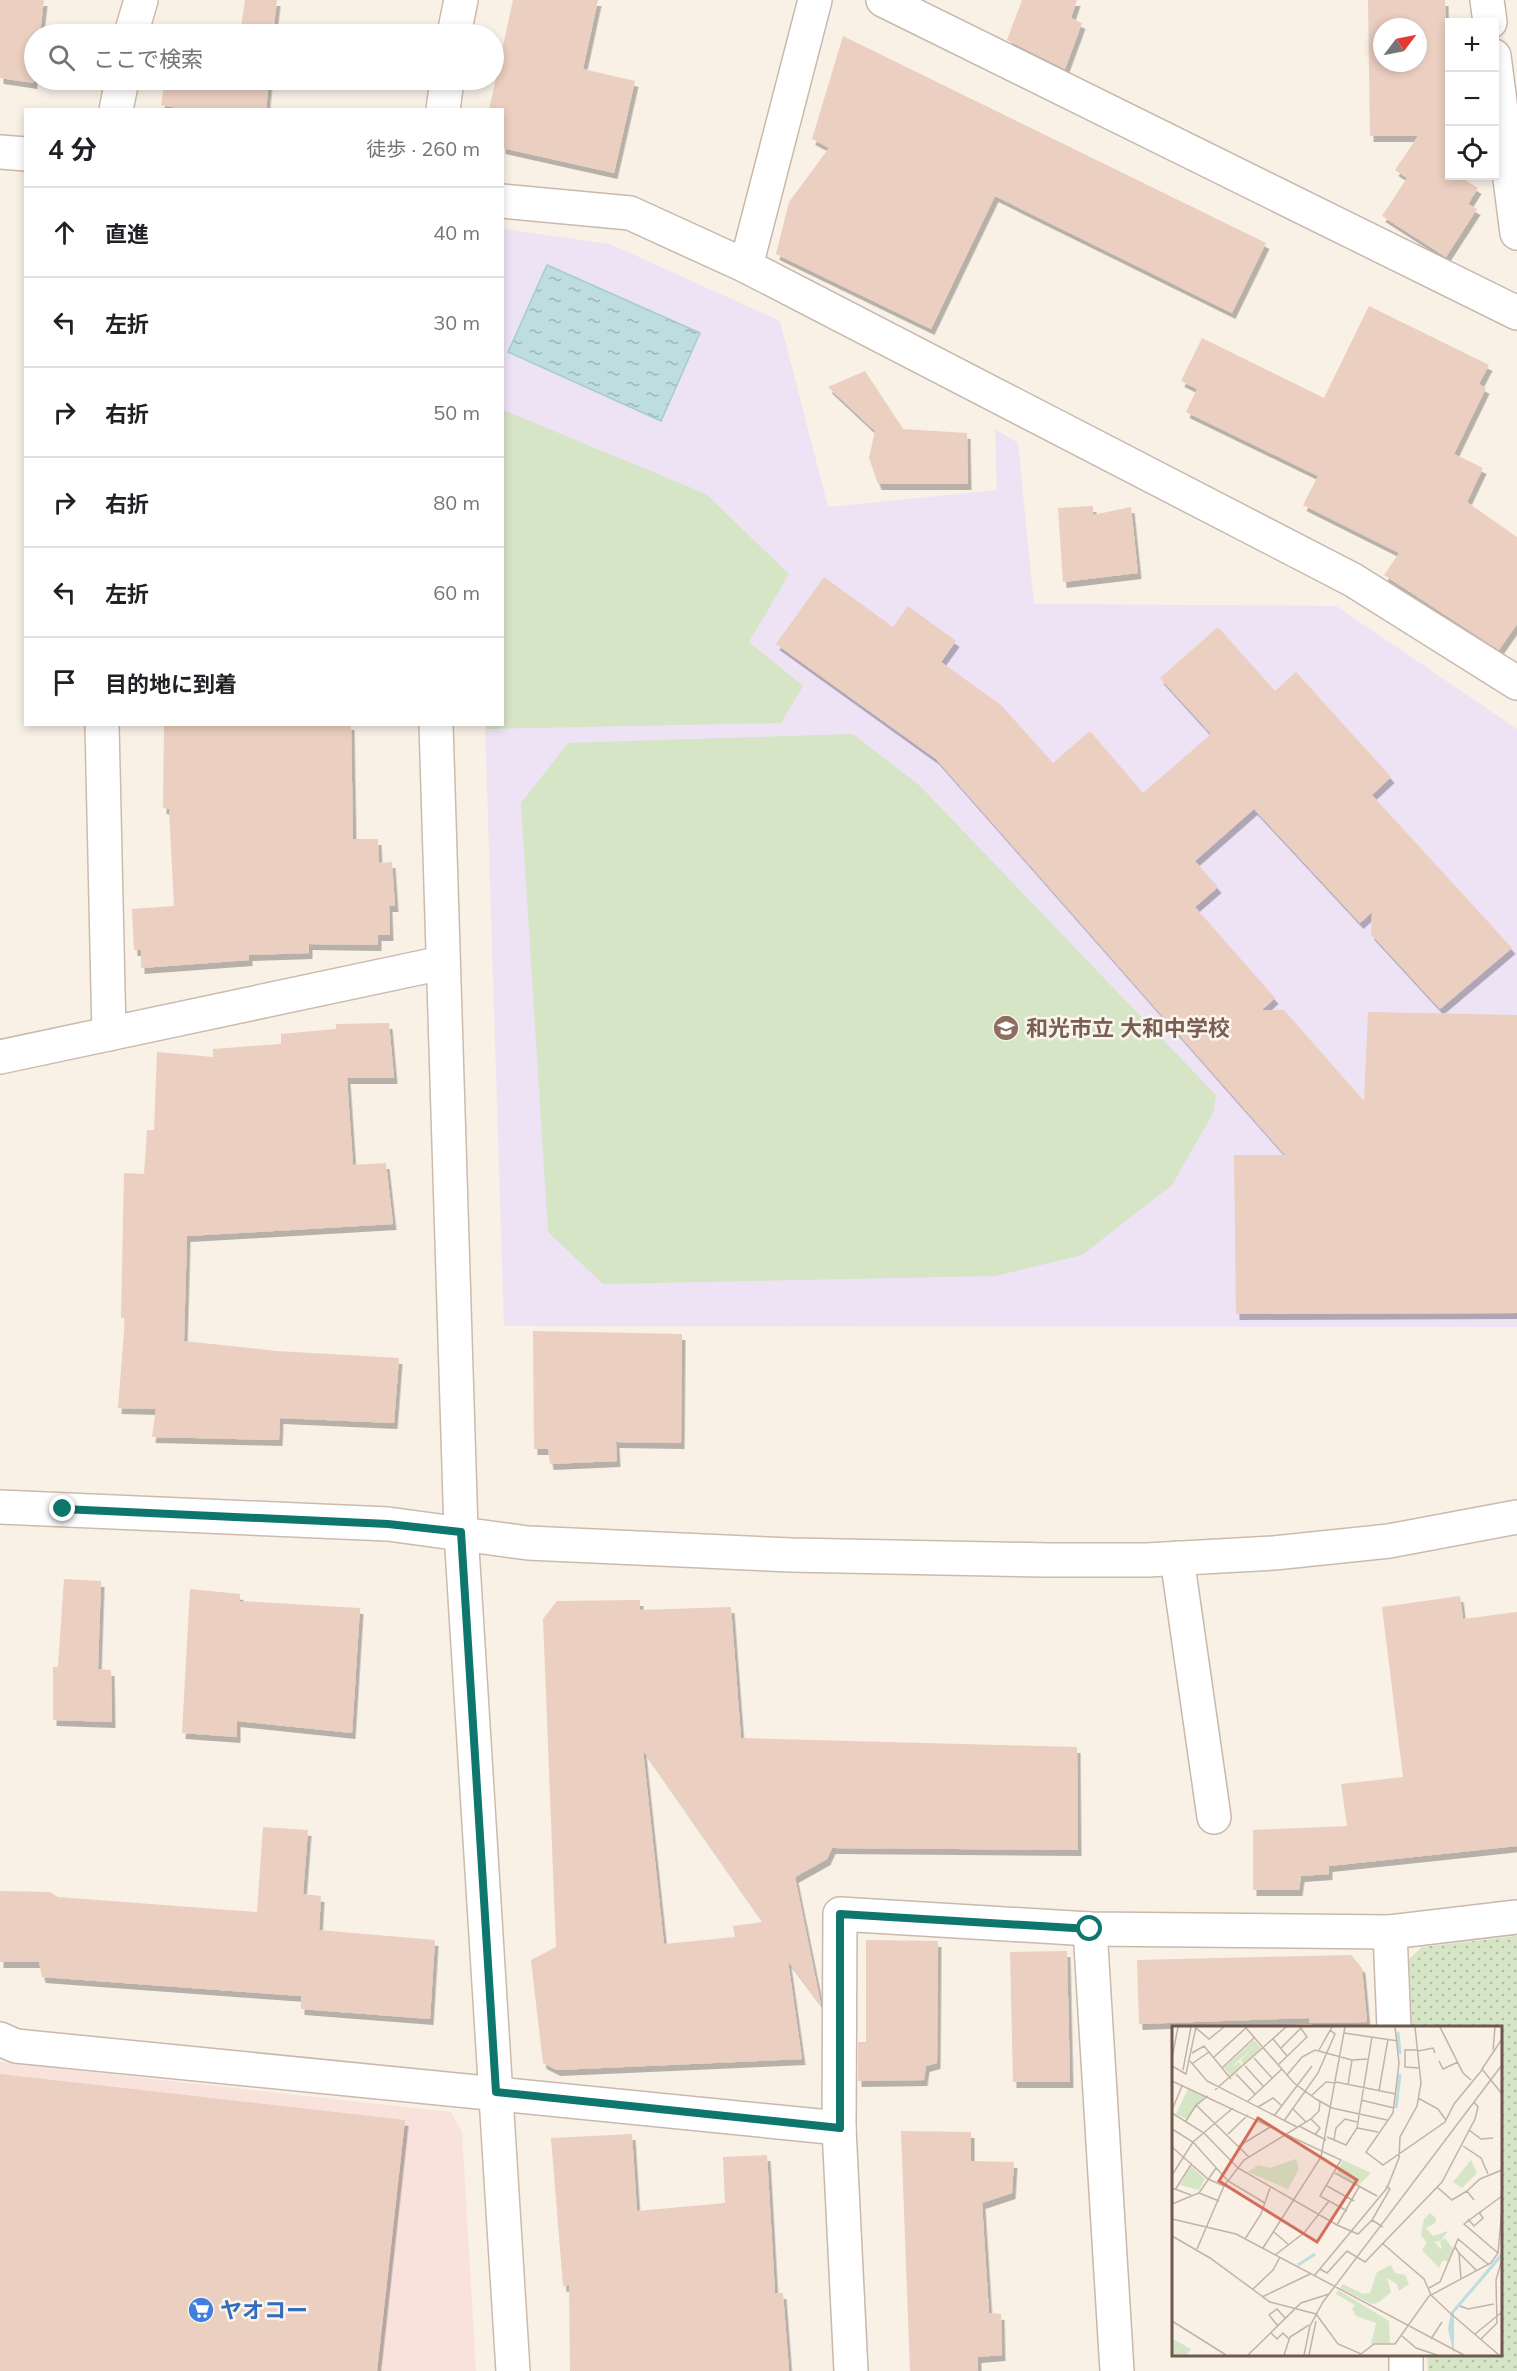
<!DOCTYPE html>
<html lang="ja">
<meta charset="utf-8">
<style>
body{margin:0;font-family:Mulish,"Noto Sans JP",sans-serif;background:#f2f2f2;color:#202124}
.controls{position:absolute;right:18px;top:18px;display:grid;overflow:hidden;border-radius:0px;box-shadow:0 3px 9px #0003}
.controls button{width:54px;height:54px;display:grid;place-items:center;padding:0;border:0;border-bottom:2px solid #e0e0e0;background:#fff;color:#202124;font:30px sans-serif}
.compass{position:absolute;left:1373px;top:18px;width:54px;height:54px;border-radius:50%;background:#fff;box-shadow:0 3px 9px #0003;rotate:58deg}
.stop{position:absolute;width:18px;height:18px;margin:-14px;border:4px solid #0f766e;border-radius:50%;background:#fff}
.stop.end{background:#0f766e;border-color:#fff;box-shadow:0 2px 6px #0008}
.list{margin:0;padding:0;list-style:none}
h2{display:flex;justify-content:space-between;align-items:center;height:78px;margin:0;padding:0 24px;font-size:26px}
h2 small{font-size:20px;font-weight:400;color:#757577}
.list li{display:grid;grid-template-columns:39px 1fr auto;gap:18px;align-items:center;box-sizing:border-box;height:90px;padding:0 24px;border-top:2px solid #e0e0e0}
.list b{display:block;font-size:22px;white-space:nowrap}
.list em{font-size:20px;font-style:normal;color:#757577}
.icon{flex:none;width:33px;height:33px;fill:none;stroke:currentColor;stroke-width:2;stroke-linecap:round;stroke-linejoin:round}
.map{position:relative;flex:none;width:1517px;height:2371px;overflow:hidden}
.search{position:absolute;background:#fff;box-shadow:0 3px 9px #0003;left:24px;top:24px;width:480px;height:66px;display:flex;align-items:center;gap:15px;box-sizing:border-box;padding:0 21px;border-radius:33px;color:#757577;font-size:22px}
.panel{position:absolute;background:#fff;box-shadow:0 3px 9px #0003;left:24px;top:108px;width:480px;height:618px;border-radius:0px}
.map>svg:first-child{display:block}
.commercial{fill:#f8e2db}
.education{fill:#ede3f5}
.grass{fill:#d5e5c6}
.park{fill:url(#park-dots)}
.water{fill:url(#water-ripples);stroke:#a5ccd0;stroke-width:1.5}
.building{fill:#ebcfc1;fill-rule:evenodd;filter:url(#shadow)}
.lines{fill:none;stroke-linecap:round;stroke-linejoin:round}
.street-casing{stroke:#c9b8ae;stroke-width:36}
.secondary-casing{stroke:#cdbaaf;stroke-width:36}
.street{stroke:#fff;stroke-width:33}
.secondary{stroke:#fff;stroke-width:33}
.route{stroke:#0f766e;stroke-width:8}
.labels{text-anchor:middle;stroke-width:5;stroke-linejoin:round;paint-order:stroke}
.education-label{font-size:22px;font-weight:bold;fill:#785e54;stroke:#fcf5ec;text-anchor:start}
.shop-label{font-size:22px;font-weight:bold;fill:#366cbe;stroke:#fcf5ec;text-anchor:start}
.inset-river{fill:none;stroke:#bddde0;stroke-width:3}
.inset-road{fill:none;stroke:#c2b3a9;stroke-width:1.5}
.view{fill:#d36e5b;fill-opacity:0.15;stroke:#d36e5b;stroke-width:3}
.inset-edge{fill:none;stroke:#6f584e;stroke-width:3}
</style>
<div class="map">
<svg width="1517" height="2371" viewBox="0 0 1517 2371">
<defs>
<pattern id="park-dots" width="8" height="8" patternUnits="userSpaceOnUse" patternTransform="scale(1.5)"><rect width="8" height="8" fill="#d5e5c6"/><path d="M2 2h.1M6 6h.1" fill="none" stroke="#b1bca3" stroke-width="1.8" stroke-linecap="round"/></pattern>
<pattern id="water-ripples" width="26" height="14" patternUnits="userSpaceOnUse" patternTransform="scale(1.5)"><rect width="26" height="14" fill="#bddde0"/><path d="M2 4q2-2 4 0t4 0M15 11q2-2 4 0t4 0" fill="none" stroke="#9eb6b8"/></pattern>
<filter id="shadow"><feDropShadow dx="3.5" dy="6" stdDeviation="0" flood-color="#0004"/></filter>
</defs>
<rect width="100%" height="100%" fill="#f9f0e6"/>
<polygon class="commercial" points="0,2062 451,2112 462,2132 476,2371 0,2371"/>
<polygon class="education" points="503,229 610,244 780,321 828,507 997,490 995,429 1018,443 1034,604 1336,606 1517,729 1517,1327 504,1326 485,725 502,724"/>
<g class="grass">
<polygon points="503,410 706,494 789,574 749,642 803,686 781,723 486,729 486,725 502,724"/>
<polygon points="853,734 920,786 1216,1095 1213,1113 1172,1185 1082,1255 995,1276 603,1284 548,1232 521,803 568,743"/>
</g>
<polygon class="park" points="1517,1936 1517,2371 1428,2371 1427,2355 1500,2354 1500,2028 1412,2027 1409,1959 1422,1947"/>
<polygon class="water" points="547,265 700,333 661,421 508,352"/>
<g class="building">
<polygon points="0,0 44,0 40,34 34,34 34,83 0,78"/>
<polygon points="245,0 277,0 273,34 240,34"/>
<polygon points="513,0 598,0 583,69 635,81 614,173 502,148 502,110 489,110"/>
<polygon points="1022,0 1077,0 1071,18 1082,23 1065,69 1007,40"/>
<path d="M1368,0H1445L1449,176H1459L1478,188L1468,204L1477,209L1446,257L1382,216L1407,178L1395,170L1418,136H1370ZM1382,27H1418V63H1382Z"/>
<polygon points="174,27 218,34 172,34"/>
<polygon points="843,36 1266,243 1232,313 995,196 931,329 776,254 789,202 829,148 812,139"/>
<polygon points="165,80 269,80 266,110 190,110 161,105"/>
<polygon points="1369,306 1489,365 1479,384 1486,388 1454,454 1483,468 1467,502 1517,537 1517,624 1499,650 1384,575 1399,553 1303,505 1318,476 1186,412 1197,389 1181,381 1202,338 1324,398"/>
<polygon points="865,371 903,429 967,433 968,484 878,484 869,458 875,431 828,387"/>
<polygon points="1093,506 1093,515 1131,507 1138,573 1063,582 1058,508"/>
<polygon points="824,577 893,627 908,606 956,641 941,662 1001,705 1053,763 1090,731 1143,793 1211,734 1160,678 1218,627 1275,691 1296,672 1391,777 1372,795 1512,948 1440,1009 1371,934 1372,912 1360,923 1254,809 1195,861 1218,887 1195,907 1275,998 1262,1010 1284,1010 1364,1101 1368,1012 1517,1015 1517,1313 1236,1314 1234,1155 1285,1155 936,759 776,644"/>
<polygon points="164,724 351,724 353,839 378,839 379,863 392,862 395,906 389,906 390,935 378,935 378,945 309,944 309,953 249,955 249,960 141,968 141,950 134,950 132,909 174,906 169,809 163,808"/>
<polygon points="389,1023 394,1078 347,1078 353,1165 386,1163 393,1224 187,1236 184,1341 277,1351 399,1358 394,1423 280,1418 279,1440 152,1437 156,1409 118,1408 125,1318 121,1318 124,1173 144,1174 147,1130 154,1130 157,1052 213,1057 213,1049 281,1044 281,1034 336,1029 336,1024"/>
<polygon points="533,1331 682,1334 681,1443 616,1442 617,1461 550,1464 548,1449 534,1449"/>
<polygon points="64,1579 101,1581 98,1669 111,1670 112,1722 53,1720 53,1667 58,1667"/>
<polygon points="190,1589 240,1594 240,1601 360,1608 352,1733 237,1721 237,1737 182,1733"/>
<polygon points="1460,1596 1463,1619 1517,1612 1517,1846 1329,1866 1329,1874 1301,1876 1299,1890 1253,1890 1253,1830 1347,1826 1341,1784 1403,1777 1382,1607"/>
<path d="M640,1600V1610L731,1607L741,1738L1077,1747L1078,1850L832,1848L827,1859L795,1877L821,2005L788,1961L802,2059L557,2070L543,2063L531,1960L556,1947L543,1619L557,1601ZM643,1750L763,1922L733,1926L735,1937L664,1944Z"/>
<polygon points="263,1827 308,1830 303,1894 321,1896 319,1930 435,1940 430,2019 301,2009 301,1996 42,1977 39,1962 0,1962 0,1891 50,1892 58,1897 257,1912"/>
<polygon points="866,1940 938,1941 937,2063 926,2066 924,2080 858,2081 858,2042 866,2042"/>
<polygon points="1067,1951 1070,2082 1013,2082 1010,1952"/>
<polygon points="1351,1955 1362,1968 1367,2022 1309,2023 1309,2018 1139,2024 1137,1960"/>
<polygon points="0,2074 405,2120 377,2371 0,2371"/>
<polygon points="901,2131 971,2132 971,2161 1014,2162 1012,2193 982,2203 989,2313 1001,2314 1002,2355 978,2357 978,2371 910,2371"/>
<polygon points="632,2134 637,2211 725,2203 723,2157 767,2155 775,2293 783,2293 789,2371 570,2371 569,2285 563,2286 551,2138"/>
</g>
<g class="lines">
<g class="street-casing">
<g id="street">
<polyline points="883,0 1517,313"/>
<polyline points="1487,0 1490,22"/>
<polyline points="1494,56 1517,233"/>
<polyline points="0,152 26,154"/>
<polyline points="502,201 630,213 746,266 1353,580 1517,683"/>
<polyline points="746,266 815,0"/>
<polyline points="1177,1558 1214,1817"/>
<polyline points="1090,1929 1117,2371"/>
<polyline points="1390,1932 1394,2028"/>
<polyline points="0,2039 16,2046 839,2128"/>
<polyline points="1406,2354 1406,2371"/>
<polyline points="851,2371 839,2128 840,1914 1090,1929 1390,1932 1517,1917"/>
</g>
</g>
<g class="secondary-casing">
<g id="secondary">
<polyline points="131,34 141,0"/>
<polyline points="454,34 461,0"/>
<polyline points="116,110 122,80"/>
<polyline points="443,110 447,80"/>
<polyline points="102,724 109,1034"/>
<polyline points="436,724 461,1532 513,2371"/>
<polyline points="0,1057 442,963"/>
<polyline points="0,1507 388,1524 528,1543 791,1555 1048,1560 1147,1560 1274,1553 1389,1541 1517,1517"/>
</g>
</g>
<use href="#street" class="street"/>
<use href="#secondary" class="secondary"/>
</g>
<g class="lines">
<polyline class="route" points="63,1509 388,1524 461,1532 496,2092 840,2128 840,1914 1090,1929"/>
</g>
<defs>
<g id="school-disc" transform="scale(1.35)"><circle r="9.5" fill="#8d6e63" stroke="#fcf5ec"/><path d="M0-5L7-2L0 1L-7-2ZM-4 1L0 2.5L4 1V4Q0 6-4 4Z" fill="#fff"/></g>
<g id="supermarket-disc" transform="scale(1.35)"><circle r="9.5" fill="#3f7fe0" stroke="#fcf5ec"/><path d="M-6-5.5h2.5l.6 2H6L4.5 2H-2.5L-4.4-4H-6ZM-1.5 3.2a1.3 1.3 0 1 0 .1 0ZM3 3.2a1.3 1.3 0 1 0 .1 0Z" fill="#fff"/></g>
</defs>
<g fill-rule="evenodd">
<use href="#school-disc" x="1006" y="1028"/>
<use href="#supermarket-disc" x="201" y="2310"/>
</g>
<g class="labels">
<g class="education-label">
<text x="1026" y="1036">和光市立 大和中学校</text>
</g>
<g class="shop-label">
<text x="220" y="2318">ヤオコー</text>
</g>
</g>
<g transform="translate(1172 2026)">
<rect width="330" height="330" fill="#f9f0e6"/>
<path d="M124,133L127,143L116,163L76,146L86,139L98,142ZM299,134L305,147L290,162L281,156ZM1,313L19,323L15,329H0Z" fill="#d5e5c6"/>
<path d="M82,14L89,22L71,39L69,34L82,21L56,44L67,36L70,40L60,51L52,42ZM258,187L264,192L263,197L254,202L261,210L276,205L269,215L254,216L249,209L252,193ZM219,239L223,247L233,249L237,258L227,265L225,258L215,252L219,266L207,276L200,278L168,262L171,258L191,268L198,267L205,246ZM166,264L217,295L218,317L199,318L204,297L184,290L180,283L183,279L164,268Z" fill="#d5e5c6"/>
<path d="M273,212L281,223L276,236L271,234L267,242L250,224L256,215H262L270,224L268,216Z" fill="#d5e5c6"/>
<path d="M16,63L35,70L14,93L4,88ZM171,134L199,147L187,159L165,147ZM19,140L33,153L27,164L8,159Z" fill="#d5e5c6"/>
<path d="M330,226V231L282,287V329L276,303L279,286Z" fill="#bddde0"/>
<path class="inset-river" d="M226,6L228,28M224,82L228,48M126,239L143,228"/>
<path class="inset-road" d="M223,1L227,37L221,87L194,126L211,139L273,96L282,78L310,44M268,1L291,47L299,54M24,2L37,13L52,1M74,2L122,57L144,73L160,82L215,94M172,7L226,15M101,13L115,30M330,13L310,43L330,68M109,22L129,2M147,24L160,1M246,24H233V41L248,42M321,24L323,1M246,25L261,22L263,27M20,27L32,20L59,53M42,31L75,1M0,32L6,1M82,32L100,52M18,35L35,55L125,101M267,35L271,43L286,36M21,37L37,26M106,39L135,11L128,1M0,40L14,48L24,1M73,40L91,60M50,42L82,12M11,44L19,1M64,48L83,68M115,49L130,31L143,24L180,34M0,55L169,134L148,170L175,185M164,56L224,68M176,59L180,34L197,33M43,64L114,1M207,65L216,13M139,70L154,56L164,57M246,72L266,83L274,94M189,74L222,82M75,76L110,43M24,79L77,131M86,81L101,72L109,79M120,82L134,96M0,84L10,60M0,87L32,107L66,142L165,199L186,208L200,194L211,201M102,90L140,40M139,93L148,102L143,109M14,95L24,79L36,70M112,95L146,47L163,8L158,4M127,100L154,114M185,102L206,106M0,103L21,116L56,155L93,177M297,104L309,113L321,112M56,108L76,89M155,111L174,119L185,102L200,11M162,114L164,102L173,93L185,96M67,120L100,100M291,120L309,132L316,148M0,121L36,153L52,160M163,147L205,170M0,149L21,116L61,82M155,160L182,175M265,161L280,174L295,165M0,162L19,169M3,164L20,137M27,167L47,175M302,174L295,165L308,153L330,144M0,178L27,167L44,142M0,193L64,208L292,329M296,193L302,200L311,192L307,186M200,194L218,163L214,160M165,199L187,161M102,206L117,219M0,210L38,232L98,276L144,288L166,318L189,328L202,318H223L257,270L319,237L326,227L330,183M73,213L89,188L98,162M210,217L252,253L259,269L278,287L327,329M283,221L287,227L289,253M91,222L149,131L173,1M25,223L52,160L72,134L139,93L147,85L148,76M287,227L305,245M326,227L292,198L330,170M103,229L132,207L157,175M148,243L155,247L175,225L193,236L270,156L303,93L306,81L302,76M142,250L215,162L227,132L228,111L245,80L249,57L243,1M257,262L268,256L286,213L317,239M81,263L101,244L108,231M90,271L138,248M288,280L296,283L322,278M0,295L54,329M106,300L97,289L105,283L114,293M99,307L105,313L111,307L117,313M303,308L330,286M230,310L244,322L265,329M259,313L270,296M309,313L325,297L324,254L330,233M76,329L129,277L157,268M112,329L118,311L137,299M132,329L138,300L151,276L330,39M137,329L144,295"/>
<path class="view" d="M86,92L185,154L145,216L47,155Z"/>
<rect width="330" height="330" class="inset-edge"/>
</g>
</svg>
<div class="controls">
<button>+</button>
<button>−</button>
<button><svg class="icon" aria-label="locate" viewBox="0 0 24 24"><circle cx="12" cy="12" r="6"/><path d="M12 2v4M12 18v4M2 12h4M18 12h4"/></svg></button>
</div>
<svg class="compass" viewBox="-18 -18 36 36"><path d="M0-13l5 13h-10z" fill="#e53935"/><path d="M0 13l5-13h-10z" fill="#757577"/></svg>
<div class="stop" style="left:1090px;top:1929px"></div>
<div class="stop end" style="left:63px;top:1509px"></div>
<div class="search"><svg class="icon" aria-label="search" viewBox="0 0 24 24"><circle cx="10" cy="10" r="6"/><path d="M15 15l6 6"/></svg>ここで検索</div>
<section class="panel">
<h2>4 分<small>徒歩 · 260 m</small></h2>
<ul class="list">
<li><svg class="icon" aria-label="ahead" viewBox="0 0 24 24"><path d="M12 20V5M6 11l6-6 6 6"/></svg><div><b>直進</b></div><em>40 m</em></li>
<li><svg class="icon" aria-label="left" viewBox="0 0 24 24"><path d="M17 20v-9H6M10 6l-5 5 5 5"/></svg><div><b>左折</b></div><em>30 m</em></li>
<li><svg class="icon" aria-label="right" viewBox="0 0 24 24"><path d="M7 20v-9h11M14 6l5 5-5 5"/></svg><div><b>右折</b></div><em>50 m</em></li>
<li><svg class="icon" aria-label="right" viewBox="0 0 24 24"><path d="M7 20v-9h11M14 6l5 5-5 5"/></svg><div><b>右折</b></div><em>80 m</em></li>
<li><svg class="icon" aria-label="left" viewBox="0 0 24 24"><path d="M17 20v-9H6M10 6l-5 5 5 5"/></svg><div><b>左折</b></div><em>60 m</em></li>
<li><svg class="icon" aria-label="arrive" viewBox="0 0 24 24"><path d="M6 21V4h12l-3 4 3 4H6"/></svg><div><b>目的地に到着</b></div></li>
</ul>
</section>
</div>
